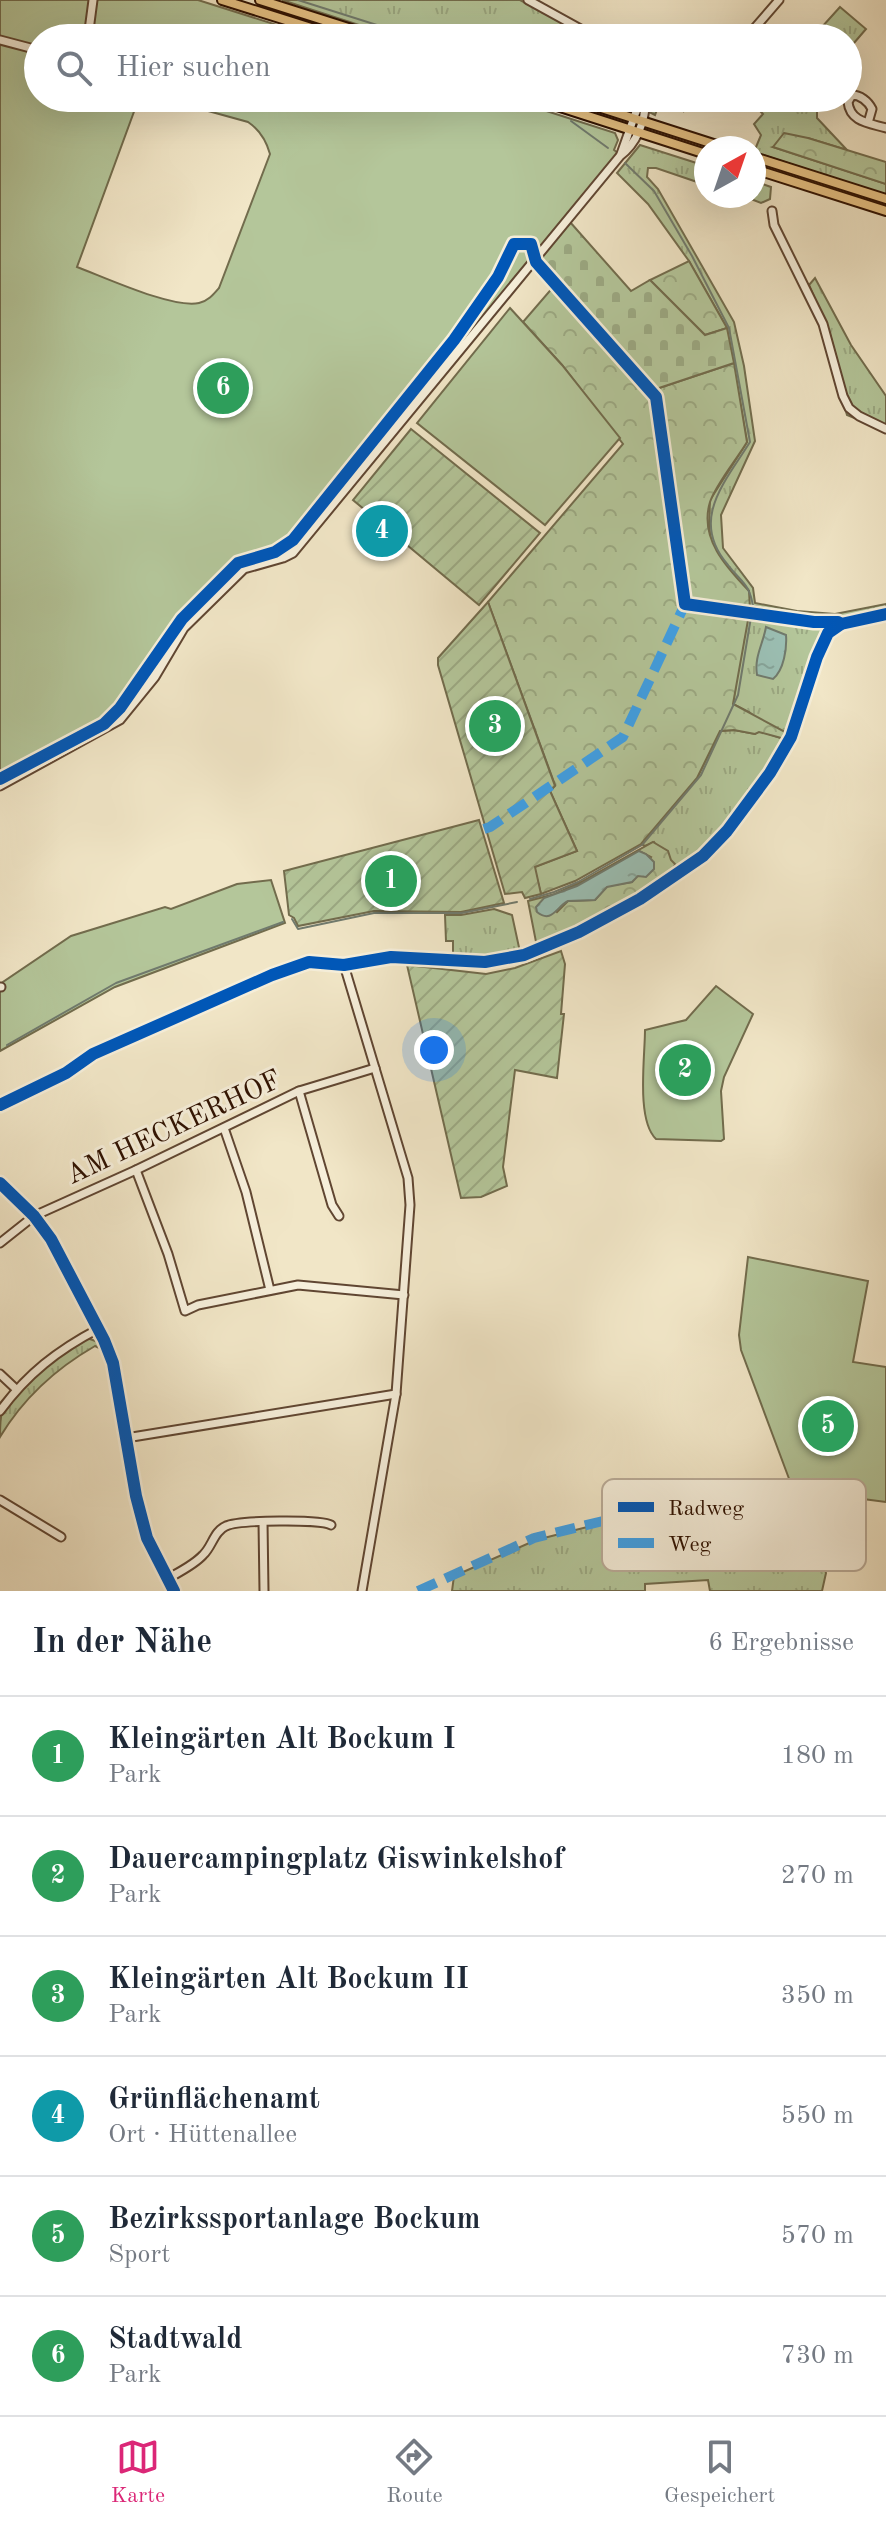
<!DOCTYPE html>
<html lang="de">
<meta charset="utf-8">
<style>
body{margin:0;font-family:"Old Standard TT",serif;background:#f6f6f7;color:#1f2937}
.compass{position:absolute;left:694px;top:136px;width:72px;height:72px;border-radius:50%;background:#fff;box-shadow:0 8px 32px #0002;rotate:40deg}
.you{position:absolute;left:434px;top:1050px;width:28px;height:28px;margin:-20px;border:6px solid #fff;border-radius:50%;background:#1a73e8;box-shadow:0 0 0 12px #1a73e833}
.badge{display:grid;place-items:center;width:52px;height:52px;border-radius:50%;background:#db2777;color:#fff;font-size:26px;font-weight:700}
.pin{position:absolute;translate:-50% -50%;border:4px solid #fff;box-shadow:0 2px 8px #0006}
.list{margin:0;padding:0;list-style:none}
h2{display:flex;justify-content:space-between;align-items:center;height:104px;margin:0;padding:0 32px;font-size:34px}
h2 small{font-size:26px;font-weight:400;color:#747a83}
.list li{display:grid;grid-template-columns:52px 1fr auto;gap:24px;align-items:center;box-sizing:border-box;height:120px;padding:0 32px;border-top:2px solid #e0e1e3}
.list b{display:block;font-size:30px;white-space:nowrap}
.list p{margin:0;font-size:26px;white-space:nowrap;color:#747a83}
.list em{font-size:26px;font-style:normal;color:#747a83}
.icon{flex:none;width:44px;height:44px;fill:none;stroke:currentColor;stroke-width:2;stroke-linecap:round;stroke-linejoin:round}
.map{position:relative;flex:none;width:886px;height:1591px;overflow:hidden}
.search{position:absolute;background:#fff;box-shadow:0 8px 32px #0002;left:24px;right:24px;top:24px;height:88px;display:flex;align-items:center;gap:20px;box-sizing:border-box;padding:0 28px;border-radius:44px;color:#747a83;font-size:30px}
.sheet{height:824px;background:#fff}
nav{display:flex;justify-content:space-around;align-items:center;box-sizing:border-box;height:112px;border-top:2px solid #e0e1e3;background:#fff;font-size:22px;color:#747a83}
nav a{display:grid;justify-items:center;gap:4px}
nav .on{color:#db2777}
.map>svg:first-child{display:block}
.grass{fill:url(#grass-tufts);stroke:#726c4d;stroke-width:2}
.forest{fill:url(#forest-crowns);stroke:#726c4d;stroke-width:2;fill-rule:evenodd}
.cemetery{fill:url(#cemetery-stones);stroke:#726c4d;stroke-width:2}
.park{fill:#b4c69a;stroke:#726c4d;stroke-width:2}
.garden{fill:url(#garden-furrows);stroke:#726c4d;stroke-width:2}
.water{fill:url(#water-ripples);stroke:#707a6d;stroke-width:2}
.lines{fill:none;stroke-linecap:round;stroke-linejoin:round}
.stream{stroke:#707a6d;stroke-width:2}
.minor-casing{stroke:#604632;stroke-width:11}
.major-casing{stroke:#2f1100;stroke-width:12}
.minor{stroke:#f6efdb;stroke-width:7}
.major{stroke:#e8c384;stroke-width:8}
.quiet{stroke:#3ea1e9;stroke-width:10;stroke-dasharray:20 10;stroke-linecap:butt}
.cycleway-casing{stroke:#f6efdb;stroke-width:17}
.cycleway{stroke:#0057b8;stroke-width:12}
.labels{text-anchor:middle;stroke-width:6;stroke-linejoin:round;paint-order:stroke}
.street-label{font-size:28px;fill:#2f1100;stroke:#f6efdb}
.key{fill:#f6efdb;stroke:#baac99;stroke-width:2}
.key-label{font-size:22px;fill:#2f1100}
</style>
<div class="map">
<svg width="886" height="1591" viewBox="0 0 886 1591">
<defs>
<pattern id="grass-tufts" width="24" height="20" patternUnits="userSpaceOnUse" patternTransform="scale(2)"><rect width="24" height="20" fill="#b4c69a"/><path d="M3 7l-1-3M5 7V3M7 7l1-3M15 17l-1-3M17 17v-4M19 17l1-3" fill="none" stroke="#9ba983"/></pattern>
<pattern id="forest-crowns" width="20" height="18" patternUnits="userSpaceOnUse" patternTransform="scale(2)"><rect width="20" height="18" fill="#b4c69a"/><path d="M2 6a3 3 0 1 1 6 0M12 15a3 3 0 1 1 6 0" fill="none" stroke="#9ba983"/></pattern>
<pattern id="cemetery-stones" width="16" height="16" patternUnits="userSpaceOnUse" patternTransform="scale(2)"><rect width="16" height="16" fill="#b4c69a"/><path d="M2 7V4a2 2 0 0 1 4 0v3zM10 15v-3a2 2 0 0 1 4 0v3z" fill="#9ba983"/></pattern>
<pattern id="garden-furrows" width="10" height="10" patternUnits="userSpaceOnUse" patternTransform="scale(2)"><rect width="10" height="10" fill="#b4c69a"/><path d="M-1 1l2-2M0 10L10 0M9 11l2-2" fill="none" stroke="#9ba983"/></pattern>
<pattern id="water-ripples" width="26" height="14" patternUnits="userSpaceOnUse" patternTransform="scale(2)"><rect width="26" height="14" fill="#9bc0b5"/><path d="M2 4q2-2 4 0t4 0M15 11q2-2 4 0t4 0" fill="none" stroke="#86a49a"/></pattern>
</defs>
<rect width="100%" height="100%" fill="#f1e6c7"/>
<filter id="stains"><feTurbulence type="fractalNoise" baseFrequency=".0025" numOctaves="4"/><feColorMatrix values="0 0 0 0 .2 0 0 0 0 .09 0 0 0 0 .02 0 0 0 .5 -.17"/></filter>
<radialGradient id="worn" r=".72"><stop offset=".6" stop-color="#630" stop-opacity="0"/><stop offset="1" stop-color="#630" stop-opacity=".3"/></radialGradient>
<g class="grass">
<polygon points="282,0 520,0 592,38 399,38"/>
<polygon points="840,7 866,29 848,50 848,38 812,38"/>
<polygon points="590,98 636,98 635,102 621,109"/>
<polygon points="650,98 676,98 687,104 688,108 684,111 683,106 661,99 655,115 649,112"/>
<polygon points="760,98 817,98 817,118 847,150 808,138 773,147 886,184 886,195 754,152 761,135 754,124 763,114 754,105"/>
<path d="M640,145L706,166V185L656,168H648L647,177L658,189L734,322L744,366L755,441L721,515L723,548L753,588L755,603L797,611L835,614L886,604V609L830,621C811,656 803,695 789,732C776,767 732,829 703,853C694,861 682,867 672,874L654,842L645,846L641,844L697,778L720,731L734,730L755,734L759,731L784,739L749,712L733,704L749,591L727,568L711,543L709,524L710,500L747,442L727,328L689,261L648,204L617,173Z"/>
<polygon points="754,181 771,187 770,199 761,203 743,196 754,196"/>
<polygon points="815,278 851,345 886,396 886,431 847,415 840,391 845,390 830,334 809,285"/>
<polygon points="494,909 512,915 520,952 484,959 453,958 453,941 446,941 445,915 461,915"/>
<path d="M87,1338L101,1343V1349L95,1346C55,1369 24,1397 0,1437C0,1429 0,1419 2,1412C18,1377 56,1357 87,1338Z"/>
<polygon points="785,1491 804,1502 826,1573 822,1591 710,1591 708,1580 645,1584 645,1591 452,1591 454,1576 536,1540 603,1523 660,1515"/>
</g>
<g class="forest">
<polygon points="784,133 808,138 886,162 886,184 773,147"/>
<polygon points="689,261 727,328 705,335 650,280"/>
<path d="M554,286L654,398L651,409L661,414L660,398L653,390L734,363L747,442C737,459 716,484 710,502C699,538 726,567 749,591L750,609L733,704L787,733L785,739L759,732L755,734L734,730L720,731L697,778L641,844L575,881L541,894L534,867L577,851L550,791L555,785L488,602L623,444L562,365L523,322Z"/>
<path d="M653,842L668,851L671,860L675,864L672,874L631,901L561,938L537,947L528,901L555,894L581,882ZM639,851L651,857L632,882L607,886L595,900L568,901L557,912L544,898L577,886Z"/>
</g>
<polygon class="cemetery" points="570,222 631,291 650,280 705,335 727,328 734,363 653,390 541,263 541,256"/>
<g class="park">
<path d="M0,0H198L318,38H38V98H139L77,267C104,277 173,309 199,303C208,301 213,295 219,288L270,154C266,140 260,130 248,122L161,98H506L615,133L618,140L614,150L618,153L287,555L253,560L244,565L179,629L156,669L117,710L89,731L0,776Z"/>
<polygon points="510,308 562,365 620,438 545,525 417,423"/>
<polygon points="271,880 285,923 115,987 0,1051 0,984 71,936 165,907 171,909 237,884"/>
<path d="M716,986L753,1014L724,1077L721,1091L724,1139L721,1141L656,1139C636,1120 645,1057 645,1030L686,1020Z"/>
<polygon points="748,1257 868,1281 853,1362 886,1367 886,1502 863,1499 791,1484 741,1350 739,1335"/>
</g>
<g class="garden">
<polygon points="411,429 540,533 479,605 353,500"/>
<polygon points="488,602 555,786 550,791 577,851 535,867 541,894 525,898 522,892 505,894 438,665 438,658"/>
<polygon points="479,820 504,903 461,912 374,911 298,926 294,918 289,915 284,871"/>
<polygon points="561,951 565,964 561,1014 564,1014 557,1078 515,1070 503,1167 507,1186 481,1197 461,1198 407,965 486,974 515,968"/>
</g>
<g class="water">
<path d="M766,627L786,635C787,648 784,670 773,679L757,675C754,657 763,644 766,627Z"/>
<path d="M639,851L646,854L654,862V869L646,877L638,876L632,882L607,887L595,900L568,901C556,907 552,924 537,912L536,907L544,898L577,886Z"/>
</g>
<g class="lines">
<g class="stream">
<polyline points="298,0 418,38"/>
<polyline points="571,121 608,148"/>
<path d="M625,163L654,191L692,256L729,328L750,442C725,482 689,520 728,565C742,583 749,583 753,606L829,619L886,608"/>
<polyline points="530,899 554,892 578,882 642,845 701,775 738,695 751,617"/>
<polyline points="292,919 298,929 374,913 462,913 517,902"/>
<polyline points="7,1045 116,983 283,922"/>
</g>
<g class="minor-casing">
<g id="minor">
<polyline points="528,0 597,38"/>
<polyline points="88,38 93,0"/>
<polyline points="746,38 779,0"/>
<polyline points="0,40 38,50"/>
<polyline points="684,98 693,105 698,98"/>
<path d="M868,123L872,109C868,101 860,95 852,95L848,102C850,122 869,123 886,128"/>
<polyline points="621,154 637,109 644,98"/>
<polyline points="772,211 774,225 823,324 843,396 849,408 859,416 886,429"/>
<path d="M0,786L120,720L155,677L184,628L244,569L283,558L293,553L620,156C638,142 645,120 646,98"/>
<polyline points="344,965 408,1178 410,1205 396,1394 362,1591"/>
<polyline points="0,987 1,987"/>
<polyline points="299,1091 332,1205 339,1216"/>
<polyline points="0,1105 66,1073 93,1054 272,975 309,962 344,965 391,957 485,962 524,955 579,932 640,899 703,856 727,831 770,773 791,737 817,657 828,633 841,624 886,614"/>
<polyline points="224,1128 246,1192 270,1290"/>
<polyline points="136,1170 168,1254 185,1311 198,1305 298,1285 404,1295"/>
<polyline points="0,1183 34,1216 51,1239 104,1340 113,1363 136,1496 147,1538 174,1591"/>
<polyline points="0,1243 34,1216 136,1170 299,1091 375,1068"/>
<polyline points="0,1374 16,1389"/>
<path d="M0,1411C27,1374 58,1350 98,1329"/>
<polyline points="126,1438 396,1394"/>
<polyline points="0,1500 61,1537"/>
<polyline points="263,1522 264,1591"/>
<path d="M167,1579C179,1572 194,1565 203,1555C212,1547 214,1531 226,1526C238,1520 321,1519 331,1525"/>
</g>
</g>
<g class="major-casing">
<g id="major">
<polyline points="222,0 343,38"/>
<polyline points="260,0 380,38"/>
<polyline points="532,98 706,154"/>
<polyline points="570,98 726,148"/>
<polyline points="754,157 886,199"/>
<polyline points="754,169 886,211"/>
</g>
</g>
<use href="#minor" class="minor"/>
<use href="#major" class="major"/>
<g class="quiet">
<polyline points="484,829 490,827 623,737 685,604 684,596"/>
<polyline points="418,1591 534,1538 603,1521 790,1488"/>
</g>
<g class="cycleway-casing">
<g id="cycleway">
<polyline points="0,779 104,724 120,708 182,619 238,563 275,552 293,540 454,340 498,277 514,244 531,244 536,262 656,397 685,604 814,622 838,622 841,624"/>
<polyline points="0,1105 66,1073 93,1054 272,975 309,962 344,965 391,957 485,962 524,955 579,932 640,899 703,856 727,831 770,773 791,737 817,657 828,633 841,624 886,614"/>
<polyline points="0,1183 34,1216 51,1239 104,1340 113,1363 136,1496 147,1538 174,1591"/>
</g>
</g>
<use href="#cycleway" class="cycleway"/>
</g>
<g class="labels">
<g class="street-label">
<text transform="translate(173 1126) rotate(-25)" y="10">AM HECKERHOF</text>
</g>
</g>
<rect x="602" y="1479" width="264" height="92" rx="12" class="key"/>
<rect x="618" y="1502" width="36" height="10" fill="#0057b8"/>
<rect x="618" y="1538" width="36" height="10" fill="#3ea1e9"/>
<g class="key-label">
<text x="668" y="1515">Radweg</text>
<text x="668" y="1551">Weg</text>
</g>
<rect width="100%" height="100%" filter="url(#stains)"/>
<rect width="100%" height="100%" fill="url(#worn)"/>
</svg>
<svg class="compass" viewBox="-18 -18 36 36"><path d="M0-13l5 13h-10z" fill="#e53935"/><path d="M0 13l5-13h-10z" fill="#747a83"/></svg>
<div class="you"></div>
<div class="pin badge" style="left:391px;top:881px;background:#2e9e5b">1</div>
<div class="pin badge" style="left:685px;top:1070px;background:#2e9e5b">2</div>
<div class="pin badge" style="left:495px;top:726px;background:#2e9e5b">3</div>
<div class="pin badge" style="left:382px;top:531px;background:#0f9aa8">4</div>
<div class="pin badge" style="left:828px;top:1426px;background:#2e9e5b">5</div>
<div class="pin badge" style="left:223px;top:388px;background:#2e9e5b">6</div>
<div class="search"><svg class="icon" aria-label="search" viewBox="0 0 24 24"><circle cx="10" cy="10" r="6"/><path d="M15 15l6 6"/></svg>Hier suchen</div>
</div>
<section class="sheet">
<h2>In der Nähe<small>6 Ergebnisse</small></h2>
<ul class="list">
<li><span class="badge" style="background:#2e9e5b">1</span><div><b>Kleingärten Alt Bockum I</b><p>Park</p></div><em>180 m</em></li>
<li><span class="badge" style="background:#2e9e5b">2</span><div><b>Dauercampingplatz Giswinkelshof</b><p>Park</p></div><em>270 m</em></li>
<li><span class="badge" style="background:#2e9e5b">3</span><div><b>Kleingärten Alt Bockum II</b><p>Park</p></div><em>350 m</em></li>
<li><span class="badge" style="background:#0f9aa8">4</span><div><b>Grünflächenamt</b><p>Ort · Hüttenallee</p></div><em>550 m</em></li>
<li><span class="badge" style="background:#2e9e5b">5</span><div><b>Bezirkssportanlage Bockum</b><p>Sport</p></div><em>570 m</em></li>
<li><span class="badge" style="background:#2e9e5b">6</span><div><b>Stadtwald</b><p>Park</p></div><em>730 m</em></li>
</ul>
</section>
<nav>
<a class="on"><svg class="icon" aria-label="map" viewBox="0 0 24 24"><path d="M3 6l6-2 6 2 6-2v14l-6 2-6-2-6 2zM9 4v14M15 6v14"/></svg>Karte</a>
<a><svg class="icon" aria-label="directions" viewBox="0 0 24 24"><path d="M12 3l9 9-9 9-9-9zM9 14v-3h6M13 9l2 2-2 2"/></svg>Route</a>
<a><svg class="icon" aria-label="saved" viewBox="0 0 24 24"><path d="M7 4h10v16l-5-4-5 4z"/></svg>Gespeichert</a>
</nav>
